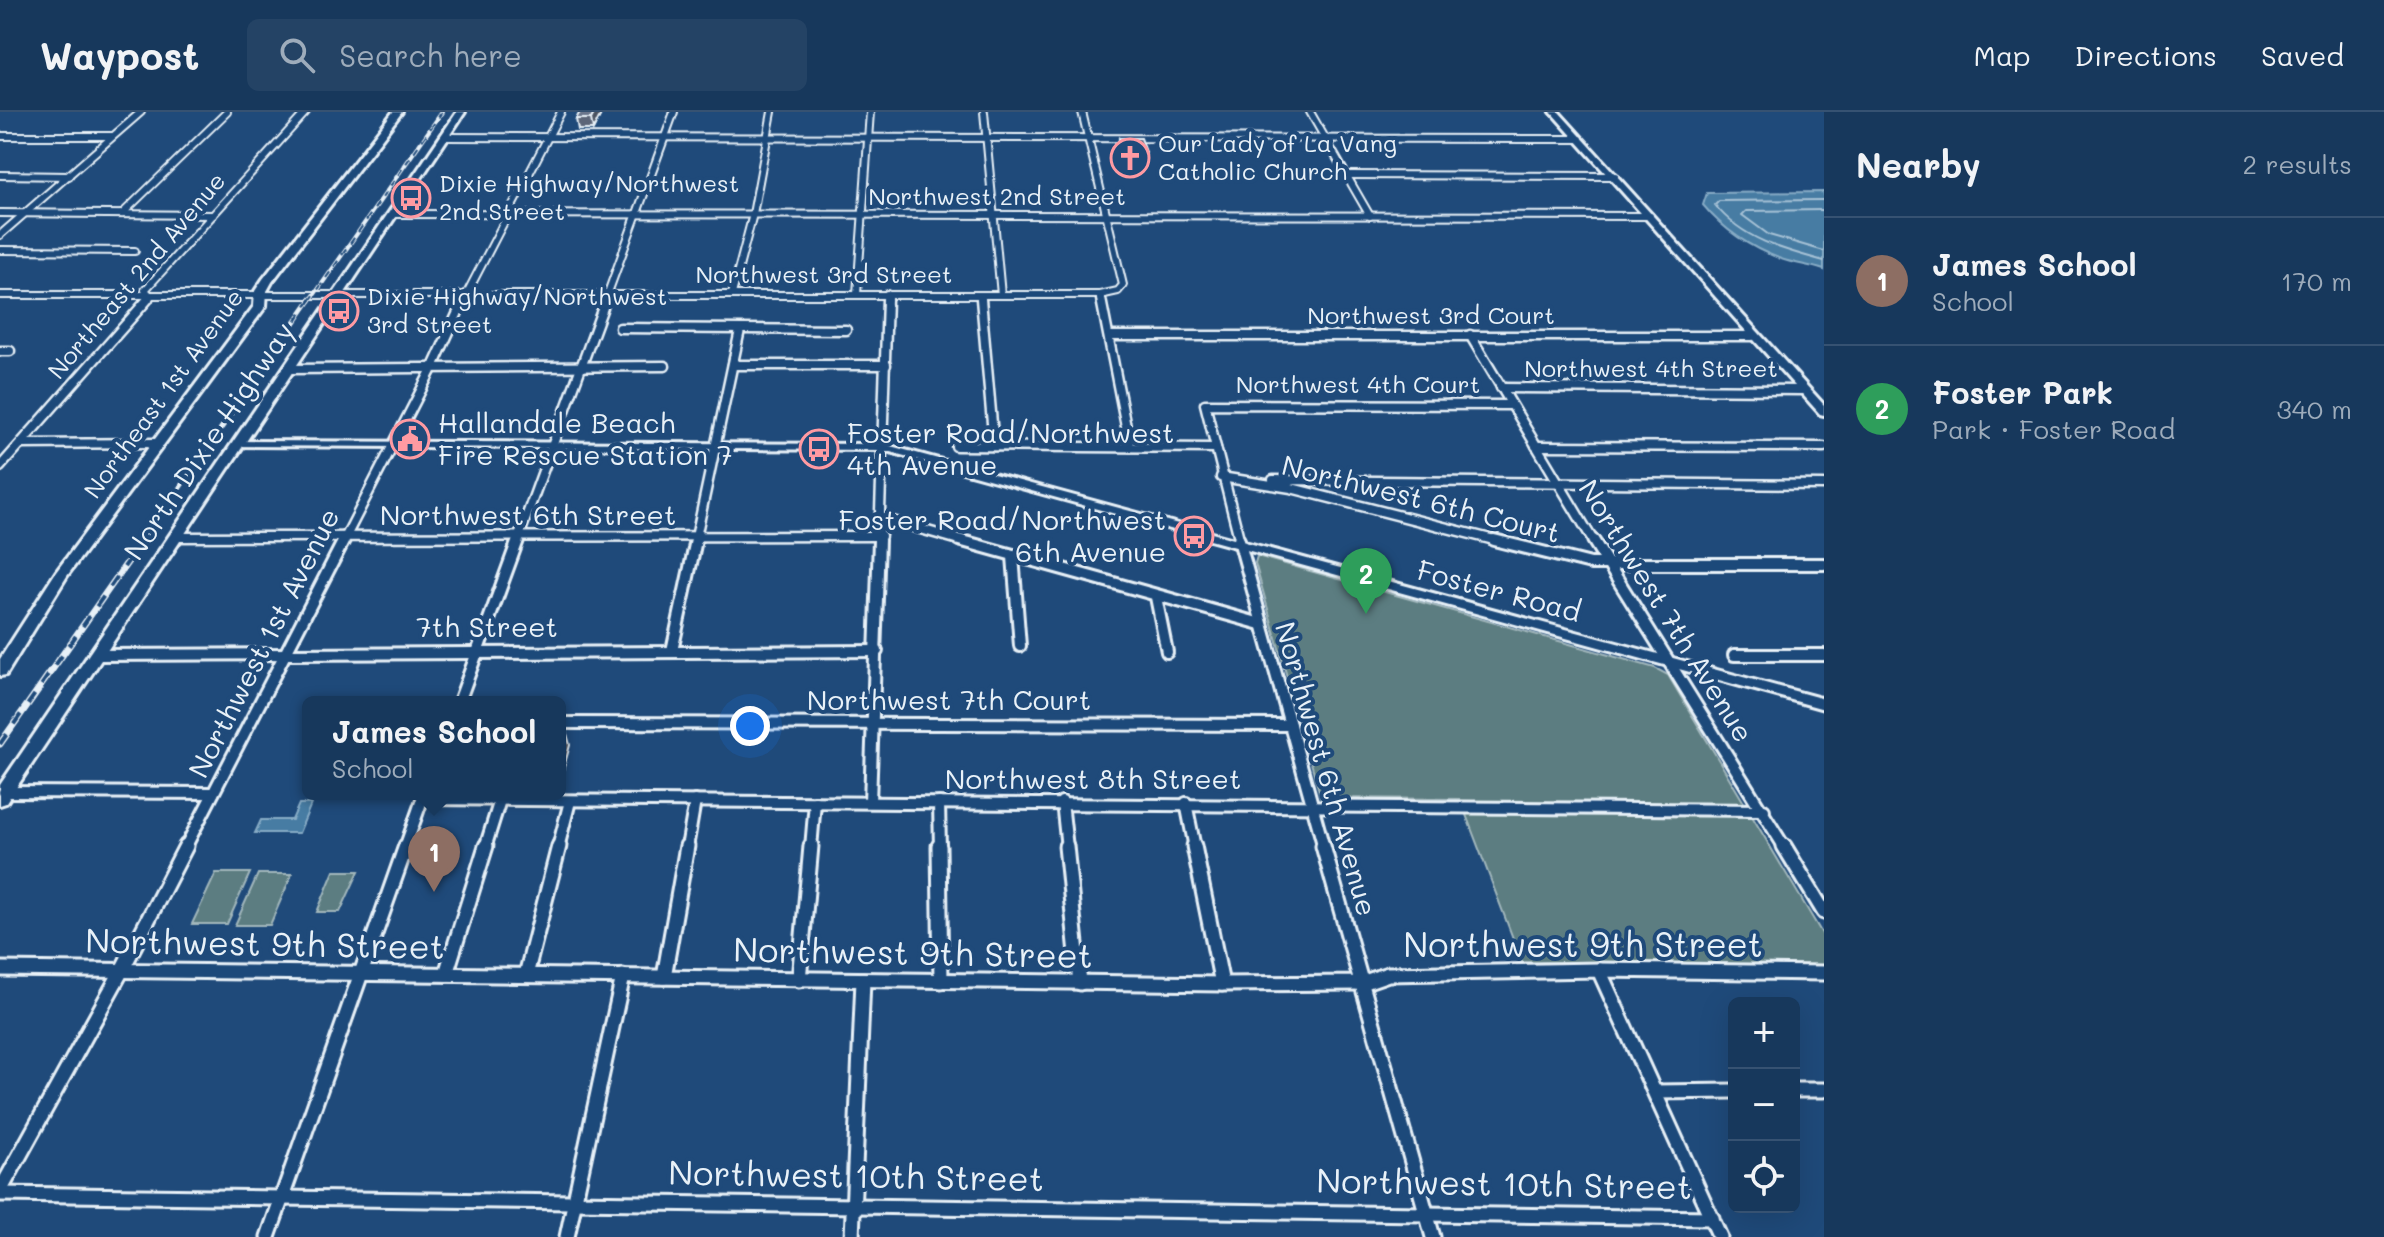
<!DOCTYPE html>
<meta charset="utf-8">
<style>
body{margin:0;font-family:Mali,sans-serif;background:#244365;color:#f1f3f6}
.controls{position:absolute;right:24px;bottom:24px;display:grid;overflow:hidden;border-radius:12px;box-shadow:0 8px 32px #0002}
.controls button{width:72px;height:72px;display:grid;place-items:center;padding:0;border:0;border-bottom:2px solid #365272;background:#17385c;color:#f1f3f6;font:40px sans-serif}
.you{position:absolute;left:750px;top:614px;width:28px;height:28px;margin:-20px;border:6px solid #fff;border-radius:50%;background:#1a73e8;box-shadow:0 0 0 12px #1a73e833}
.badge{display:grid;place-items:center;width:52px;height:52px;border-radius:50%;background:#ff9aa2;color:#fff;font-size:26px;font-weight:700}
.pin{position:absolute;translate:-50% -66px;filter:drop-shadow(0 2px 4px #0008)}
.pin::after{content:'';position:absolute;top:42px;width:28px;height:24px;background:inherit;clip-path:polygon(0 0,100% 0,50% 100%)}
.popup{position:absolute;left:302px;top:584px;width:264px;height:104px;box-sizing:border-box;display:grid;place-content:center;border-radius:12px;background:#17385c;filter:drop-shadow(0 2px 6px #0005);font-size:26px;white-space:nowrap;color:#9eacbb}
.popup b{font-size:30px;color:#f1f3f6}
.popup::after{content:'';position:absolute;left:50%;top:100%;margin-left:-16px;border:16px solid transparent;border-top-color:#17385c}
.list{margin:0;padding:0;list-style:none}
h2{display:flex;justify-content:space-between;align-items:center;height:104px;margin:0;padding:0 32px;font-size:34px}
h2 small{font-size:26px;font-weight:400;color:#9eacbb}
.list li{display:grid;grid-template-columns:52px 1fr auto;gap:24px;align-items:center;box-sizing:border-box;height:128px;padding:0 32px;border-top:2px solid #365272}
.list b{display:block;font-size:30px;white-space:nowrap}
.list p{margin:0;font-size:26px;white-space:nowrap;color:#9eacbb}
.list em{font-size:26px;font-style:normal;color:#9eacbb}
.icon{flex:none;width:44px;height:44px;fill:none;stroke:currentColor;stroke-width:2;stroke-linecap:round;stroke-linejoin:round}
.map{position:relative;flex:none;width:1824px;height:1125px;overflow:hidden}
header{display:flex;align-items:center;gap:48px;box-sizing:border-box;height:112px;padding:0 40px;background:#17385c;border-bottom:2px solid #365272}
header strong{font-size:38px}
nav{display:flex;gap:44px;margin-inline-start:auto;font-size:28px}
.search{width:560px;height:72px;background:#244365;display:flex;align-items:center;gap:20px;box-sizing:border-box;padding:0 28px;border-radius:12px;color:#9eacbb;font-size:30px}
main{display:flex}
aside{flex:1;background:#17385c}
.map>svg:first-child{display:block}
.green{fill:#5c7d81;stroke:#a2b7bc;stroke-width:2}
.water{fill:#467ca3;stroke:#87abc5;stroke-width:2}
.lines{fill:none;stroke-linecap:round;stroke-linejoin:round}
.shore{stroke:#a7c2d6;stroke-width:2}
.minor-far3-casing{stroke:#e8f1f8;stroke-width:10}
.minor-far2-casing{stroke:#e8f1f8;stroke-width:13}
.minor-far1-casing{stroke:#e8f1f8;stroke-width:16}
.minor-casing{stroke:#e8f1f8;stroke-width:19}
.tertiary-casing{stroke:#e8f1f8;stroke-width:6}
.primary-casing{stroke:#e8f1f8;stroke-width:6}
.minor-far3{stroke:#1f4a7a;stroke-width:6}
.minor-far2{stroke:#1f4a7a;stroke-width:8}
.minor-far1{stroke:#1f4a7a;stroke-width:10}
.minor{stroke:#1f4a7a;stroke-width:13}
.tertiary{fill:#1f4a7a;fill-rule:evenodd}
.primary{fill:#1f4a7a;fill-rule:evenodd}
.rail-far2-casing{stroke:#e8f1f8;stroke-width:4}
.rail-far1-casing{stroke:#e8f1f8;stroke-width:5}
.rail-casing{stroke:#e8f1f8;stroke-width:7}
.rail-far2{stroke:#1f4a7a;stroke-width:2;stroke-dasharray:7;stroke-linecap:butt}
.rail-far1{stroke:#1f4a7a;stroke-width:3;stroke-dasharray:9;stroke-linecap:butt}
.rail{stroke:#1f4a7a;stroke-width:4;stroke-dasharray:12;stroke-linecap:butt}
.wall{fill:#5c6578;stroke:#e8f1f8;stroke-width:2}
.shaded-wall{fill:#4b5261;stroke:#e8f1f8;stroke-width:2}
.building{fill:#6b758b;stroke:#e8f1f8;stroke-width:2}
.labels{text-anchor:middle;stroke-width:8;stroke-linejoin:round;paint-order:stroke}
.far-poi-label{font-size:24px;fill:#e8f1f8;stroke:#1f4a7a;text-anchor:start}
.far-street-label{font-size:24px;fill:#e8f1f8;stroke:#1f4a7a}
.poi-label{font-size:28px;fill:#e8f1f8;stroke:#1f4a7a;text-anchor:start}
.street-label{font-size:28px;fill:#e8f1f8;stroke:#1f4a7a}
.near-street-label{font-size:34px;fill:#e8f1f8;stroke:#1f4a7a}
</style>
<header>
<strong>Waypost</strong>
<div class="search"><svg class="icon" aria-label="search" viewBox="0 0 24 24"><circle cx="10" cy="10" r="6"/><path d="M15 15l6 6"/></svg>Search here</div>
<nav><a>Map</a><a>Directions</a><a>Saved</a></nav>
</header>
<main>
<div class="map">
<svg width="1824" height="1125" viewBox="0 0 1824 1125">
<rect width="100%" height="100%" fill="#1f4a7a"/>
<filter id="ink" filterUnits="userSpaceOnUse"><feTurbulence type="fractalNoise" baseFrequency=".0125" numOctaves="2"/><feDisplacementMap in="SourceGraphic" scale="16" xChannelSelector="R" yChannelSelector="G"/><feConvolveMatrix kernelMatrix="1 2 1 2 8 2 1 2 1" color-interpolation-filters="sRGB"/></filter>
<g filter="url(#ink)">
<g class="green">
<polygon points="1257,444 1655,556 1668,563 1824,825 1824,853 1522,850 1460,687 1321,686 1255,451"/>
<polygon points="334,759 359,759 340,800 317,800"/>
<polygon points="216,761 250,761 227,812 192,812"/>
<polygon points="258,762 292,762 270,813 235,813"/>
</g>
<g class="water">
<path d="M1824,80V158C1810,153 1795,152 1781,147C1751,136 1723,117 1703,93L1707,81Z"/>
<polygon points="299,692 311,692 299,721 255,721 261,708 292,708"/>
</g>
<g class="lines">
<g class="shore">
<path d="M1824,88L1719,89L1715,93C1742,127 1783,138 1824,149"/>
<polyline points="1824,98 1746,99 1742,103 1769,123 1824,139"/>
</g>
<g class="minor-far3-casing">
<g id="minor-far3">
<polyline points="984,0 1001,183"/>
<polyline points="1310,0 1370,104"/>
<polyline points="0,24 112,24"/>
<polyline points="445,25 1580,27"/>
<polyline points="0,63 69,64"/>
<polyline points="1347,63 1615,64"/>
<polyline points="0,101 213,103"/>
<polyline points="122,102 227,0"/>
<polyline points="393,102 1650,104"/>
<polyline points="0,123 141,0"/>
<polyline points="0,138 135,139"/>
<polyline points="732,182 753,102 772,0"/>
<polyline points="857,182 870,0"/>
<polyline points="0,183 1100,183 1118,179 1123,173 1082,0"/>
<polyline points="981,183 982,189"/>
<polyline points="1100,183 1101,189"/>
<polyline points="146,189 151,184 145,178 306,0"/>
<polyline points="463,189 561,0"/>
<polyline points="605,189 674,0"/>
<polyline points="887,189 887,182"/>
</g>
</g>
<g class="minor-far2-casing">
<g id="minor-far2">
<polyline points="981,187 994,334"/>
<polyline points="1101,187 1130,335"/>
<polyline points="620,216 846,218"/>
<polyline points="1470,223 1594,430"/>
<polyline points="1109,224 1752,224"/>
<polyline points="0,239 10,239"/>
<polyline points="733,253 886,253"/>
<polyline points="289,257 665,254"/>
<polyline points="1501,276 1801,278"/>
<polyline points="21,332 156,331"/>
<polyline points="956,334 1216,336"/>
<polyline points="1536,334 1824,335"/>
<polyline points="0,355 148,187"/>
<polyline points="1221,365 1291,376 1502,430"/>
<polyline points="1273,368 1824,373"/>
<polyline points="882,406 966,430"/>
<polyline points="176,425 881,424"/>
<polyline points="343,430 433,255 464,187"/>
<polyline points="517,430 606,187"/>
<polyline points="695,430 740,218"/>
<polyline points="879,430 887,187"/>
<polyline points="1240,430 1205,292 1511,293"/>
</g>
</g>
<g class="minor-far1-casing">
<g id="minor-far1">
<polyline points="959,428 1261,512"/>
<polyline points="1239,428 1324,736"/>
<polyline points="1494,428 1591,452 1824,452"/>
<polyline points="1593,428 1785,736"/>
<polyline points="1013,444 1020,534"/>
<polyline points="1156,485 1167,540"/>
<polyline points="672,539 696,428"/>
<polyline points="97,543 877,539"/>
<polyline points="1734,543 1824,543"/>
<polyline points="459,590 518,428"/>
<polyline points="560,611 1290,613"/>
<polyline points="4,680 213,681"/>
<polyline points="422,687 1764,698"/>
<polyline points="870,690 879,428"/>
<polyline points="1062,690 1067,736"/>
<polyline points="939,691 940,736"/>
<polyline points="1186,691 1195,736"/>
<polyline points="185,736 344,428"/>
<polyline points="405,736 424,682"/>
<polyline points="485,736 500,688"/>
<polyline points="558,736 570,689"/>
<polyline points="687,736 695,689"/>
<polyline points="811,736 815,690"/>
</g>
</g>
<g class="minor-casing">
<g id="minor">
<polyline points="939,734 941,869"/>
<polyline points="1066,734 1080,871"/>
<polyline points="1194,734 1222,872"/>
<polyline points="1323,734 1433,1125"/>
<polyline points="1784,734 1824,800"/>
<polyline points="0,857 1222,872 1362,871 1388,862 1599,858 1824,861"/>
<polyline points="1599,858 1720,1125"/>
<polyline points="446,862 486,734"/>
<polyline points="526,863 559,734"/>
<polyline points="664,865 687,734"/>
<polyline points="799,868 811,734"/>
<polyline points="1794,978 1824,978"/>
<polyline points="1655,980 1734,979"/>
<polyline points="0,1079 122,858 186,734"/>
<polyline points="0,1082 1712,1106"/>
<polyline points="268,1125 406,734"/>
<polyline points="567,1125 623,864"/>
<polyline points="852,1125 863,868"/>
</g>
</g>
<g class="tertiary-casing">
<g id="tertiary">
<polygon points="1551,0 1559,0 1824,293 1824,303 1820,302"/>
<polygon points="238,329 883,332 1824,587 1824,597 883,338 234,334 234,330"/>
</g>
</g>
<g class="primary-casing">
<g id="primary">
<polygon points="393,0 402,0 272,170 267,179 266,194 67,464 6,563 0,564 0,547 56,460 254,194 255,179 263,167"/>
<polygon points="457,0 465,0 6,691 0,693 0,673"/>
</g>
</g>
<use href="#minor-far3" class="minor-far3"/>
<use href="#minor-far2" class="minor-far2"/>
<use href="#minor-far1" class="minor-far1"/>
<use href="#minor" class="minor"/>
<use href="#tertiary" class="tertiary"/>
<use href="#primary" class="primary"/>
<g class="rail-far2-casing">
<polyline id="rail-far2" points="310,189 442,0"/>
</g>
<g class="rail-far1-casing">
<polyline id="rail-far1" points="142,430 311,187"/>
</g>
<g class="rail-casing">
<polyline id="rail" points="0,632 143,428"/>
</g>
<use href="#rail-far2" class="rail-far2"/>
<use href="#rail-far1" class="rail-far1"/>
<use href="#rail" class="rail"/>
</g>
<g class="wall">
<polygon points="601,2 593,18 578,18 576,7"/>
<polygon points="1119,26 1144,55 1122,58 1117,41"/>
</g>
<g class="shaded-wall">
<polygon points="595,0 601,0 601,2 593,18 591,7"/>
<polygon points="1146,40 1144,55 1122,58 1123,42"/>
<polygon points="566,618 570,633 560,670 560,642"/>
</g>
<g class="building">
<polygon points="580,0 595,0 591,7 576,7"/>
<polygon points="1119,26 1141,26 1146,40 1123,42"/>
<polygon points="560,618 566,618 560,642"/>
</g>
</g>
<defs>
<g id="church-ring" transform="scale(2)"><circle r="9.5" fill="#1f4a7a" stroke="#ff9aa2" stroke-width="1.5"/><path d="M-1.2-6h2.4v3.5h3.3v2.4h-3.3V6h-2.4V-.1h-3.3v-2.4h3.3Z" fill="#ff9aa2"/></g>
<g id="bus-ring" transform="scale(2)"><circle r="9.5" fill="#1f4a7a" stroke="#ff9aa2" stroke-width="1.5"/><path d="M-5-6H5V4H4V6H2V4H-2V6H-4V4H-5ZM-3.5-4V0h7V-4ZM-3.5 1.2v1.5H-2V1.2ZM2 1.2v1.5H3.5V1.2Z" fill="#ff9aa2"/></g>
<g id="civic-ring" transform="scale(2)"><circle r="9.5" fill="#1f4a7a" stroke="#ff9aa2" stroke-width="1.5"/><path d="M-.6-6.5H3V-4.5H.6V-3L4-1V1h2V6H-6V1h2V-1L-.6-3ZM-1.2 2.5V6h2.4V2.5Z" fill="#ff9aa2"/></g>
</defs>
<g fill-rule="evenodd">
<use href="#church-ring" x="1130" y="46"/>
<use href="#bus-ring" x="411" y="86"/>
<use href="#bus-ring" x="339" y="199"/>
<use href="#civic-ring" x="410" y="327"/>
<use href="#bus-ring" x="819" y="337"/>
<use href="#bus-ring" x="1194" y="424"/>
</g>
<g class="labels">
<g class="far-poi-label">
<text x="1158" y="40">Our Lady of La Vang<tspan x="1158" dy="28">Catholic Church</tspan></text>
<text x="439" y="80">Dixie Highway/Northwest<tspan x="439" dy="28">2nd Street</tspan></text>
<text x="367" y="193">Dixie Highway/Northwest<tspan x="367" dy="28">3rd Street</tspan></text>
</g>
<g class="far-street-label">
<text x="997" y="93">Northwest 2nd Street</text>
<text x="824" y="171">Northwest 3rd Street</text>
<text transform="translate(137 164) rotate(-50)" y="8">Northeast 2nd Avenue</text>
<text x="1431" y="212">Northwest 3rd Court</text>
<text x="1651" y="265">Northwest 4th Street</text>
<text x="1358" y="281">Northwest 4th Court</text>
<text transform="translate(164 282) rotate(-54)" y="8">Northeast 1st Avenue</text>
</g>
<g class="poi-label">
<text x="438" y="321">Hallandale Beach<tspan x="438" dy="32">Fire Rescue Station 7</tspan></text>
<text x="847" y="331">Foster Road/Northwest<tspan x="847" dy="32">4th Avenue</tspan></text>
<text x="1166" y="418" text-anchor="end">Foster Road/Northwest<tspan x="1166" dy="32">6th Avenue</tspan></text>
</g>
<g class="street-label">
<text transform="translate(209 329) rotate(-56)" y="10">North Dixie Highway</text>
<text transform="translate(1421 387) rotate(14)" y="10">Northwest 6th Court</text>
<text x="528" y="413">Northwest 6th Street</text>
<text transform="translate(1499 479) rotate(15)" y="10">Foster Road</text>
<text transform="translate(1666 499) rotate(58)" y="10">Northwest 7th Avenue</text>
<text x="487" y="525">7th Street</text>
<text transform="translate(264 531) rotate(-63)" y="10">Northwest 1st Avenue</text>
<text x="949" y="598">Northwest 7th Court</text>
<text transform="translate(1326 657) rotate(74)" y="10">Northwest 6th Avenue</text>
<text x="1093" y="677">Northwest 8th Street</text>
</g>
<g class="near-street-label">
<text transform="translate(265 832) rotate(1)" y="12">Northwest 9th Street</text>
<text x="1583" y="845">Northwest 9th Street</text>
<text transform="translate(913 841) rotate(1)" y="12">Northwest 9th Street</text>
<text transform="translate(856 1064) rotate(1)" y="12">Northwest 10th Street</text>
<text transform="translate(1504 1072) rotate(1)" y="12">Northwest 10th Street</text>
</g>
</g>
</svg>
<div class="controls">
<button>+</button>
<button>−</button>
<button><svg class="icon" aria-label="locate" viewBox="0 0 24 24"><circle cx="12" cy="12" r="6"/><path d="M12 2v4M12 18v4M2 12h4M18 12h4"/></svg></button>
</div>
<div class="you"></div>
<div class="pin badge" style="left:434px;top:780px;background:#8d6e63">1</div>
<div class="popup"><b>James School</b>School</div>
<div class="pin badge" style="left:1366px;top:502px;background:#2e9e5b">2</div>
</div>
<aside>
<h2>Nearby<small>2 results</small></h2>
<ul class="list">
<li><span class="badge" style="background:#8d6e63">1</span><div><b>James School</b><p>School</p></div><em>170 m</em></li>
<li><span class="badge" style="background:#2e9e5b">2</span><div><b>Foster Park</b><p>Park · Foster Road</p></div><em>340 m</em></li>
</ul>
</aside>
</main>
